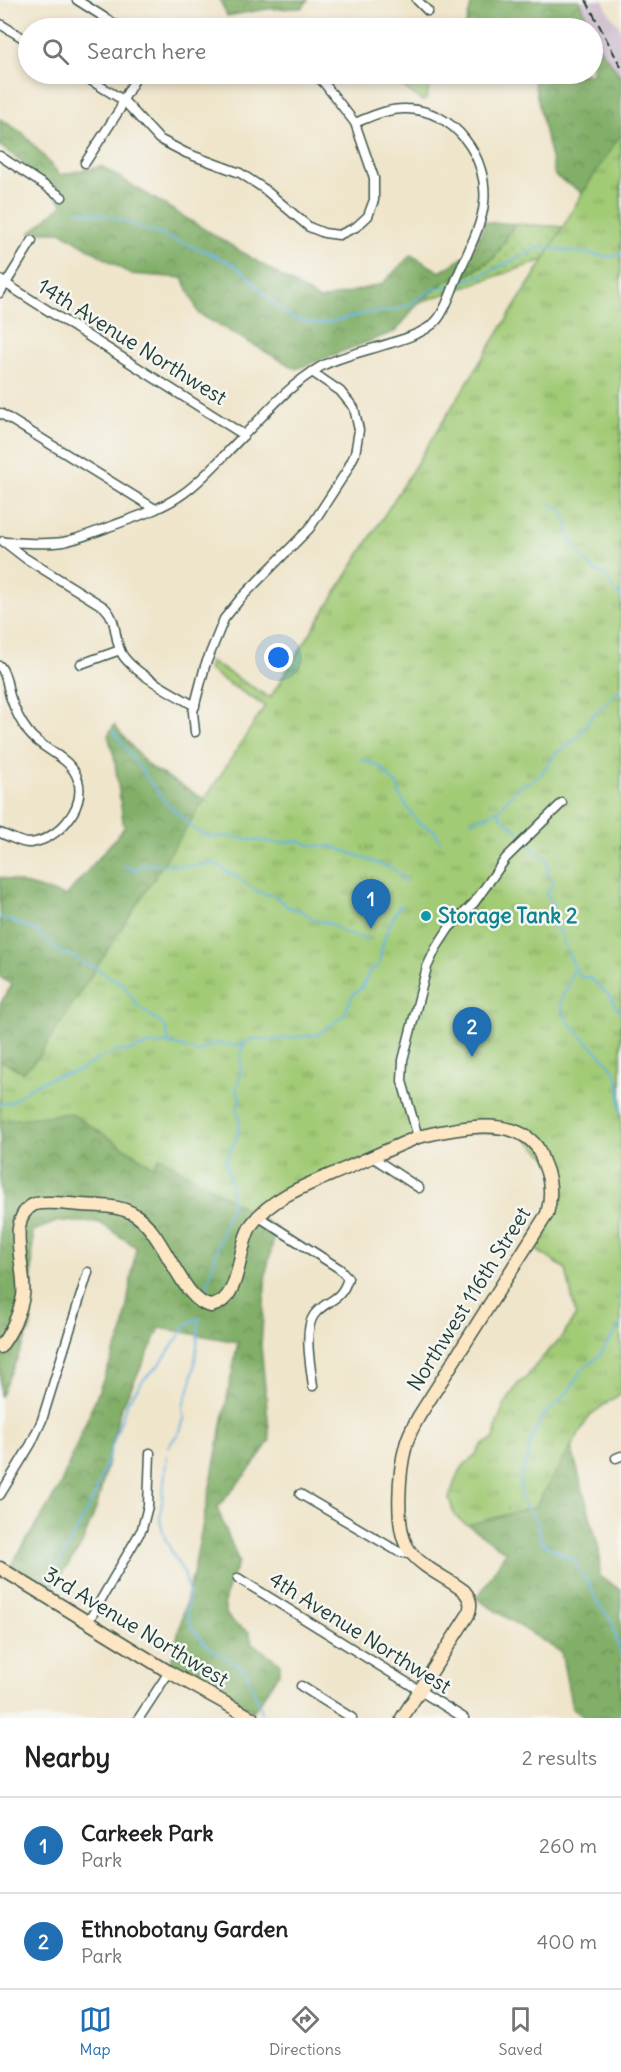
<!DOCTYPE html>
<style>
body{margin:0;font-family:Delius,sans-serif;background:#f6f6f6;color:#202124}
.you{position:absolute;left:279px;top:658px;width:21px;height:21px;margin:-15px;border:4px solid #fff;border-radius:50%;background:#1a73e8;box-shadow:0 0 0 9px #1a73e833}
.badge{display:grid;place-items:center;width:39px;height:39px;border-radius:50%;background:#1f6fb2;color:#fff;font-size:20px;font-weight:700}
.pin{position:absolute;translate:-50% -50px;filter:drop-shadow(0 2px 3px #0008)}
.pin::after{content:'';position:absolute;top:32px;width:21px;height:18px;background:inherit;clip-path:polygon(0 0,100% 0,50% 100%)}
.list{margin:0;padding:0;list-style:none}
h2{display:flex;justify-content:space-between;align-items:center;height:78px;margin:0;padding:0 24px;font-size:26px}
h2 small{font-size:20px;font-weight:400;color:#757577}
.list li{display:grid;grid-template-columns:39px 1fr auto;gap:18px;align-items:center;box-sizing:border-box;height:96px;padding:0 24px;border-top:2px solid #e0e0e0}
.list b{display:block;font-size:22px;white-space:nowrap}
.list p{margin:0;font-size:20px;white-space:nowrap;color:#757577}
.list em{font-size:20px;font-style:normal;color:#757577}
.icon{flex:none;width:33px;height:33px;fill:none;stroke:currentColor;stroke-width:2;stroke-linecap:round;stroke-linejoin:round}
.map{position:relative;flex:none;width:621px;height:1718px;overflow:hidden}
.search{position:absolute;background:#fff;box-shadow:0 3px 9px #0003;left:18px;right:18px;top:18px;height:66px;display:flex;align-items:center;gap:15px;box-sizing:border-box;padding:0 21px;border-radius:33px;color:#757577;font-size:22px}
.sheet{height:270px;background:#fff}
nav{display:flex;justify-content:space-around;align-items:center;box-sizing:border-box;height:84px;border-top:2px solid #e0e0e0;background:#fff;font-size:16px;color:#757577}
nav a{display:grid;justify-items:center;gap:3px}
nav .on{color:#1f6fb2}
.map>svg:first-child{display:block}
.railway{fill:#cfbdce}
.grass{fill:url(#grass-dots);stroke:#608455;stroke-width:1.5}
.forest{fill:url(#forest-crowns);stroke:#50764e;stroke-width:1.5}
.park{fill:url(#park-tufts);stroke:#608455;stroke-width:1.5}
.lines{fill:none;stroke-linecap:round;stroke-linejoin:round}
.stream{stroke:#66b3e0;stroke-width:2}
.street-casing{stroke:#3e564b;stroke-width:11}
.secondary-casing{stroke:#3e564b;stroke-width:15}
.street{stroke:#fff;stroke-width:8}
.secondary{stroke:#fce6c4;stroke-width:12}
.rail{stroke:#1f3d34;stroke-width:2;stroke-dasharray:9 4.5;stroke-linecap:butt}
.culture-dot{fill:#0f9aa8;stroke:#f6f6f2;stroke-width:2}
.labels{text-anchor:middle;stroke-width:5;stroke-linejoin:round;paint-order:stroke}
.street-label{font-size:21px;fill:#1f3d34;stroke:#f6f6f2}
.culture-label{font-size:21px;font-weight:bold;fill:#0d838f;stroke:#f6f6f2;text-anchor:start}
</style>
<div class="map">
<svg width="621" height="1718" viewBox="0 0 621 1718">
<defs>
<pattern id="grass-dots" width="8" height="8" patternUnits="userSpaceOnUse" patternTransform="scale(1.5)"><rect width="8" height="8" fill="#a2cb76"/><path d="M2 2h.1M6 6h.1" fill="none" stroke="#83a662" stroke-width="1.8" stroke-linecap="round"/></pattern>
<pattern id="forest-crowns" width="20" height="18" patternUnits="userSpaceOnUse" patternTransform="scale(1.5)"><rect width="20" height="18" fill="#81af67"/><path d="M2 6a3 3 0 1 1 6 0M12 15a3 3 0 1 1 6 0" fill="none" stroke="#699056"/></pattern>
<pattern id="park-tufts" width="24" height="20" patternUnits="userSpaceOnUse" patternTransform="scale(1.5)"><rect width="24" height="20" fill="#a2cb76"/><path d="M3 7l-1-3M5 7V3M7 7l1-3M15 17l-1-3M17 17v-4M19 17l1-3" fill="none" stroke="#83a662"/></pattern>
</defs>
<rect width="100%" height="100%" fill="#f6f6f2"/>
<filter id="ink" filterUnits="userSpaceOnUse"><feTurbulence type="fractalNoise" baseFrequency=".0167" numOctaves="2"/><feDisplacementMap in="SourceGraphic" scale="12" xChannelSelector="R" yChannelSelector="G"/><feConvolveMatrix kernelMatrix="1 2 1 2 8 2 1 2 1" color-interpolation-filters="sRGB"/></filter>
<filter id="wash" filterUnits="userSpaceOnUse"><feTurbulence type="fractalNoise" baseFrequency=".008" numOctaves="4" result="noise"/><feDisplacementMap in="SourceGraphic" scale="24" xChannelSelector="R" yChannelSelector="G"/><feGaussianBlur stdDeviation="1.35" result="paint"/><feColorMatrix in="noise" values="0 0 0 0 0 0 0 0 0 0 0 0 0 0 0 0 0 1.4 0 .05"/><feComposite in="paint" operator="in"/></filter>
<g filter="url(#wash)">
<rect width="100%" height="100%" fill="#efe5cb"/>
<polygon class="railway" points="579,0 603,0 608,11 621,29 621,79 599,47"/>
<polygon class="grass" points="515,224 563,227 544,260 418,303 445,281 465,277 494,258"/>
<g class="forest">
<polygon points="220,0 308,0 302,8 268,9 227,16"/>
<polygon points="471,0 579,0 591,28 465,28 472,2"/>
<path d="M593,32L599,47L621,77V1393L590,1415L571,1446L599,1549L600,1577L621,1590V1718H585L572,1708L561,1652L477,1599L506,1552L455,1516L449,1498L457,1476L464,1465L474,1457L482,1445L494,1439L497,1423L504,1406L518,1384L526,1378L540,1360L563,1336L576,1315L566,1269L532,1247L563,1198L561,1179L553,1164L532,1142L519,1132L438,1133L301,1188L259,1217L276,1228L266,1273L261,1346L270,1440L254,1464L217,1508L239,1562C232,1576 217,1604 229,1618C234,1624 242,1628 249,1632L252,1643L280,1663L279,1673L253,1712L171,1662L193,1574L238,1342L160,1328L120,1411L97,1506L81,1546L47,1596L7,1572L59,1488L123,1331L136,1247L100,1223L59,1221L33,1231L31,1327L0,1397V1004L12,985L0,977V877L66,896L124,828L114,756L108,735L114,725L148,766L206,800L265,706L220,678L270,698L544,260L583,193L555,176L532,74H592Z"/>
<polygon points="0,119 23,133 60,175 101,166 320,300 382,284 411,255 440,272 474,251 485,222 515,224 494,258 464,277 445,281 418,303 396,331 296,369 199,314 183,278 130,274 62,232 31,232 63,204 20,160 0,146"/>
</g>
<g class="park">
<polygon points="391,74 433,74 426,99 423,101 398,83"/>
<polygon points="621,134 621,1393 590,1415 535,1507 467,1525 455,1516 449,1498 457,1476 464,1465 474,1457 482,1445 494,1439 497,1423 504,1406 518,1384 526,1378 540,1360 563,1336 576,1315 566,1269 532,1247 563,1198 561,1179 554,1164 519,1132 438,1133 301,1188 259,1217 160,1157 153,1166 70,1113 0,1121 0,1060 23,1072 38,1058 265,706 208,670 210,661 270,698 544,260 583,192"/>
</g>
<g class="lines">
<g class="stream">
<polyline points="77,210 118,219 207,252 233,264 247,275 270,301 290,317 309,323 322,324 367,313 395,310 410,304 434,289 452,285"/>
<polyline points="457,283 482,275 541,247 610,257 621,254"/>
<polyline points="550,504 562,510 568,524 569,536 579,553 595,571 605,574 612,587 621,597"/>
<polyline points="114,732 165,802 197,831 209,837 225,836 279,843 299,841 314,846 331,846 393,869 399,873 405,882"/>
<polyline points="360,759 379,766 398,786 400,796 417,822 435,831 440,841"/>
<polyline points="497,809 501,817 519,832"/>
<polyline points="471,821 487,816 501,807 520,785 529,783 541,774 557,752 570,745 580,734 591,717 621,689"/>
<path d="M531,844L533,850L548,859L547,873L554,882L546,894L554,904L547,920L554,928L561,931L564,944L574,966C572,973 570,981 567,988C566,992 561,996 561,1000C557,1023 605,1053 615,1072C621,1083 619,1099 621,1112"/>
<path d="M122,866L136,870L143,864L192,866L213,863L221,866L225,871C244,877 253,896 274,895L288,907L302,911L315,920L328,923L347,934L366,939"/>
<polyline points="0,917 35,930 60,952 74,957 85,964 95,967 107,976 122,983 138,1006 162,1024 166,1029 169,1043"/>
<polyline points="574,966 580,977 589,977 611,997 616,1007 621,1011"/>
<path d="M0,1104L12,1102L32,1086L53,1077L79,1071L100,1058L118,1051H129L151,1044L159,1045L169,1043L198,1052L216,1043L237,1046L255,1038L268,1040L317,1035L344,1015L353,994L362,988L370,970L379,966C380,944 390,922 401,904"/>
<polyline points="621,1284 621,1303"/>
<path d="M205,1294L226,1218L232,1203L230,1176L225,1162C234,1141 244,1131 237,1108L241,1100L236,1089L241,1074V1055L244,1043"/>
<polyline points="621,1323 600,1355 582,1370 567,1393 542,1417 530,1442 528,1458 520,1477 521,1499 539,1525 539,1535 544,1544 575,1561 582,1575 590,1585 596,1601 611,1620 621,1655"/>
<polyline points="167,1455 160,1520 165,1539 185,1576 189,1594 186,1612 191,1627 207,1646 240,1666 246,1672 262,1712"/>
<path d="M58,1566L94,1497L128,1401L144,1379L160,1364L188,1323L199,1318C198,1342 196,1366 189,1389C187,1399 179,1406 185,1416L180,1431L168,1447"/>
<polyline points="618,1717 621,1713"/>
</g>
</g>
</g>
<g filter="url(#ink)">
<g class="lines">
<g class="street-casing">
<g id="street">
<polyline points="77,0 121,28"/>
<polyline points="417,0 428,11"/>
<polyline points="0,24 28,41"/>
<polyline points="80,74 123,100 159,139 186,153 240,173 263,188 309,227 324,233 339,235 356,227 368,216 374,200 374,178 355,123 324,83 314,74"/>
<polyline points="0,156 62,197"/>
<polyline points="85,163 120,109 123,100 138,74"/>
<polyline points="0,280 244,435"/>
<polyline points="0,293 32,241"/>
<polyline points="0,413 155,509"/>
<path d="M3,541L25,558L104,607C117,619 114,635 120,650C127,670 176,695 195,706"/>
<path d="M4,542C23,542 44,545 63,542C78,539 92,533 106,528C132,518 161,510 184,493C206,477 224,455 243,436C270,409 287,387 320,367C349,350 418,343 437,320C447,308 452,289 458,275C467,254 482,225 484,203C489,157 454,110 407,109C388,108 372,116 355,123"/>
<polyline points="81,664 120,650"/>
<path d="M0,666C7,675 7,685 10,696C14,708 21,723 29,733C43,751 71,756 78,780C86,808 58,840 30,843C22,844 9,836 0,833"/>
<polyline points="195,732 193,712 205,666 224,619 241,598 309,529 346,472 355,454 359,430 354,408 340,391 312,372"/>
<polyline points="418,1137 402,1081 403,1060 427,967 436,948 449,928 474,903 506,858 562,803"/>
<polyline points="372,1157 419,1188"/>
<path d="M259,1217L340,1269L348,1278C341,1303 326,1299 314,1315C303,1330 311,1368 313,1386"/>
<polyline points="616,1458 621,1456"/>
<polyline points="300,1494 399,1552 412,1555"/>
<polyline points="0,1495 31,1444 42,1420 88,1272"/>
<polyline points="238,1578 464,1718"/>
<polyline points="88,1622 142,1529 148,1506 150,1453"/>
<polyline points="301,1686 352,1718"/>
<polyline points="139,1718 169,1672"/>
</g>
</g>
<g class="secondary-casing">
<g id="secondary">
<path d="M0,1347C11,1333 20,1313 23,1296C27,1270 4,1217 35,1204C50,1201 66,1204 81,1205C98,1206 117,1205 132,1213C164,1229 181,1302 211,1306C243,1300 236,1247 252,1224C273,1195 315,1182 347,1168C370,1158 394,1147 418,1137C453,1129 512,1114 537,1147C540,1152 542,1159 544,1164C551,1180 552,1197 547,1214L419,1416C414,1425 408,1435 406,1445C399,1469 394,1529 409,1550C423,1569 446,1577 464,1591C471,1599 472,1606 468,1615L402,1718"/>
<polyline points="0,1568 169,1672 252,1718"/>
</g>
</g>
<use href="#street" class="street"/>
<use href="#secondary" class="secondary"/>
<polyline class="rail" points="586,0 621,67"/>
</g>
</g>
<circle class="culture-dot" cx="426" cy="916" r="6"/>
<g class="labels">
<g class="street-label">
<text transform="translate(132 342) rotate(32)" y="7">14th Avenue Northwest</text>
<text transform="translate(469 1299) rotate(-58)" y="7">Northwest 116th Street</text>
<text transform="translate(136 1627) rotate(31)" y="7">3rd Avenue Northwest</text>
<text transform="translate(360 1633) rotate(32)" y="7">4th Avenue Northwest</text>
</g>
<g class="culture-label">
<text x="438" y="923">Storage Tank 2</text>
</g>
</g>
</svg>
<div class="you"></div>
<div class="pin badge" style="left:371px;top:929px">1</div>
<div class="pin badge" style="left:472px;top:1057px">2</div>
<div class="search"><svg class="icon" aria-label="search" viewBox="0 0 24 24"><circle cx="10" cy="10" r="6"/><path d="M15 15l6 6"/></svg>Search here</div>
</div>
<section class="sheet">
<h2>Nearby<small>2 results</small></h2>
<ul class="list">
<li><span class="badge">1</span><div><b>Carkeek Park</b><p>Park</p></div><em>260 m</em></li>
<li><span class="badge">2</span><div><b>Ethnobotany Garden</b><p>Park</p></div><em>400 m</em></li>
</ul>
</section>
<nav>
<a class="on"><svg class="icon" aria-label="map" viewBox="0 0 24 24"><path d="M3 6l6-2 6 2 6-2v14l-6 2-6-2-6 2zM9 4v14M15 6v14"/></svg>Map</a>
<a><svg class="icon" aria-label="directions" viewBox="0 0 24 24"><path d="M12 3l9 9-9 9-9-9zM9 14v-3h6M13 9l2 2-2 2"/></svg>Directions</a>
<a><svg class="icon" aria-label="saved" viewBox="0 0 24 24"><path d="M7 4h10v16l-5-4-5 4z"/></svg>Saved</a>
</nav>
